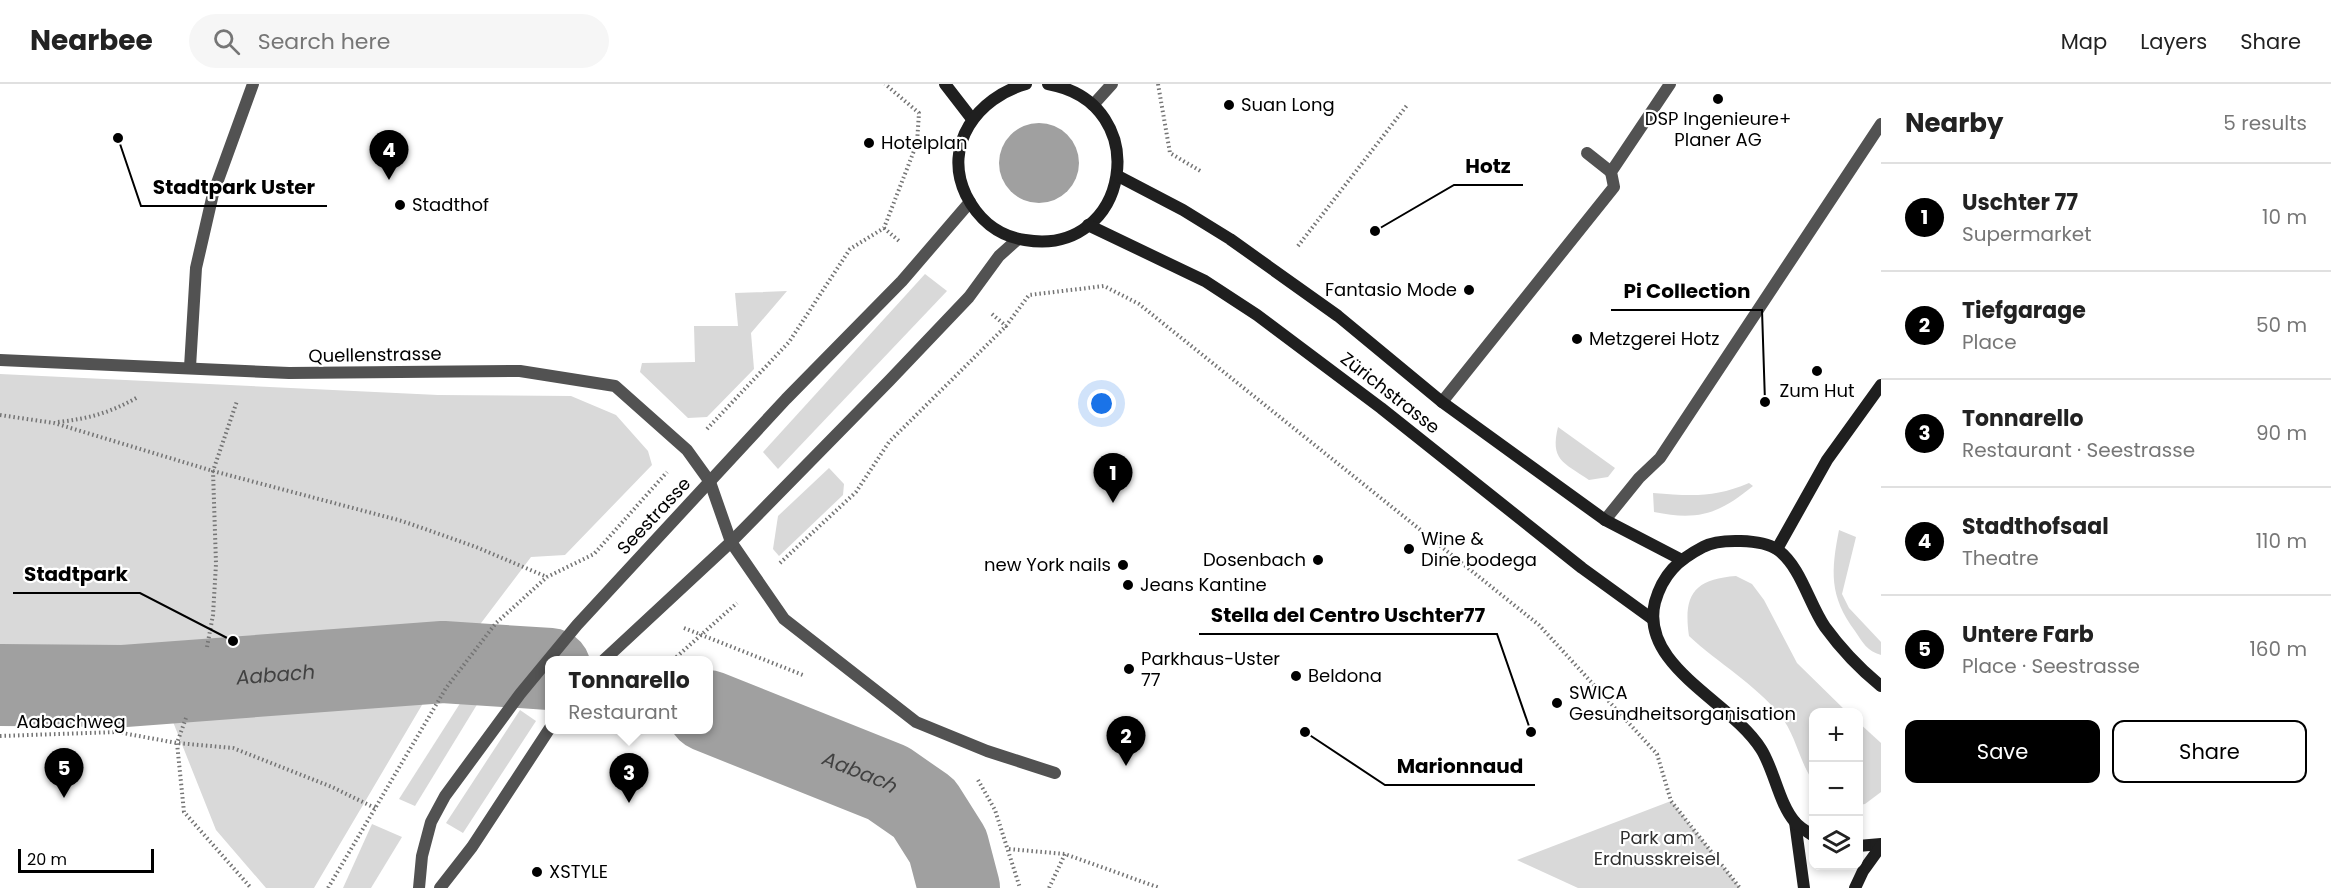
<!DOCTYPE html>
<meta charset="utf-8">
<style>
body{margin:0;font-family:Poppins,sans-serif;background:#f6f6f6;color:#222}
.controls{position:absolute;right:18px;bottom:18px;display:grid;overflow:hidden;border-radius:12px;box-shadow:0 3px 9px #0003}
.controls button{width:54px;height:54px;display:grid;place-items:center;padding:0;border:0;border-bottom:2px solid #e0e0e0;background:#fff;color:#222;font:30px sans-serif}
.scale{position:absolute;left:18px;bottom:15px;width:136px;box-sizing:border-box;padding-left:6px;border:3px solid #000;border-top:0;font-size:16px;line-height:21px;white-space:nowrap;color:#000;-webkit-text-stroke:4px #fff;paint-order:stroke}
.you{position:absolute;left:1102px;top:320px;width:21px;height:21px;margin:-15px;border:4px solid #fff;border-radius:50%;background:#1a73e8;box-shadow:0 0 0 9px #1a73e833}
.badge{display:grid;place-items:center;width:39px;height:39px;border-radius:50%;background:#000;color:#fff;font-size:20px;font-weight:700}
.pin{position:absolute;translate:-50% -50px;filter:drop-shadow(0 2px 3px #0008)}
.pin::after{content:'';position:absolute;top:32px;width:21px;height:18px;background:inherit;clip-path:polygon(0 0,100% 0,50% 100%)}
.popup{position:absolute;left:545px;top:572px;width:168px;height:78px;box-sizing:border-box;display:grid;place-content:center;border-radius:12px;background:#fff;filter:drop-shadow(0 2px 4px #0005);font-size:20px;white-space:nowrap;color:#767676}
.popup b{font-size:22px;color:#222}
.popup::after{content:'';position:absolute;left:50%;top:100%;margin-left:-12px;border:12px solid transparent;border-top-color:#fff}
.list{margin:0;padding:0;list-style:none}
h2{display:flex;justify-content:space-between;align-items:center;height:78px;margin:0;padding:0 24px;font-size:26px}
h2 small{font-size:20px;font-weight:400;color:#767676}
.list li{display:grid;grid-template-columns:39px 1fr auto;gap:18px;align-items:center;box-sizing:border-box;height:108px;padding:0 24px;border-top:2px solid #e0e0e0}
.list b{display:block;font-size:22px;white-space:nowrap}
.list p{margin:0;font-size:20px;white-space:nowrap;color:#767676}
.list em{font-size:20px;font-style:normal;color:#767676}
.actions{display:flex;gap:12px;padding:18px 24px}
.actions a{flex:1;padding:14px 0;border:2px solid #000;border-radius:12px;text-align:center;font-size:21px;color:#000}
.actions .main{background:#000;color:#fff}
.icon{flex:none;width:33px;height:33px;fill:none;stroke:currentColor;stroke-width:2;stroke-linecap:round;stroke-linejoin:round}
.map{position:relative;flex:none;width:1881px;height:804px;overflow:hidden}
header{display:flex;align-items:center;gap:36px;box-sizing:border-box;height:84px;padding:0 30px;background:#fff;border-bottom:2px solid #e0e0e0}
header strong{font-size:28px}
nav{display:flex;gap:33px;margin-inline-start:auto;font-size:21px}
.search{width:420px;height:54px;background:#f6f6f6;display:flex;align-items:center;gap:15px;box-sizing:border-box;padding:0 21px;border-radius:33px;color:#767676;font-size:22px}
main{display:flex}
aside{flex:1;background:#fff}
.map>svg:first-child{display:block}
.green{fill:#d9d9d9}
.water{fill:#a0a0a0}
.lines{fill:none;stroke-linecap:round;stroke-linejoin:round}
.river{stroke:#a0a0a0;stroke-width:82}
.path{stroke:#747474;stroke-width:4;stroke-dasharray:1.5 3;stroke-linecap:butt}
.service{stroke:#525252;stroke-width:12}
.minor{stroke:#525252;stroke-width:12}
.tertiary{stroke:#525252;stroke-width:12}
.secondary{stroke:#1f1f1f;stroke-width:12}
.poi-dot{fill:#000;stroke:#fff;stroke-width:2}
.labels{text-anchor:middle;stroke-width:4.5;stroke-linejoin:round;paint-order:stroke}
.poi-label{font-size:18px;fill:#000;stroke:#fff;text-anchor:start}
.street-label{font-size:18px;fill:#000;stroke:#fff}
.park-label{font-size:18px;fill:#303030;stroke:#fff}
.water-label{font-size:20px;font-style:italic;fill:#414141;stroke:#fff}
.leader{fill:none;stroke:#000;stroke-width:2}
.callout-dot{fill:#000;stroke:#fff;stroke-width:2}
.callout-label{font-size:20px;text-anchor:middle;font-weight:bold;fill:#000;stroke:#fff;stroke-width:4.5;stroke-linejoin:round;paint-order:stroke}
</style>
<header>
<strong>Nearbee</strong>
<div class="search"><svg class="icon" aria-label="search" viewBox="0 0 24 24"><circle cx="10" cy="10" r="6"/><path d="M15 15l6 6"/></svg>Search here</div>
<nav><a>Map</a><a>Layers</a><a>Share</a></nav>
</header>
<main>
<div class="map">
<svg width="1881" height="804" viewBox="0 0 1881 804">
<rect width="100%" height="100%" fill="#fff"/>
<g class="green">
<polygon points="925,190 947,207 778,385 763,368"/>
<polygon points="787,207 751,249 754,285 707,333 688,334 640,288 642,279 695,278 694,242 738,242 735,209"/>
<polygon points="0,290 438,311 571,312 616,331 648,367 652,381 565,471 531,473 432,604 314,804 266,804 216,746 148,575 0,576"/>
<path d="M1558,343L1615,384L1608,393L1589,396C1563,378 1550,376 1558,343Z"/>
<polygon points="829,384 844,400 843,411 779,472 773,465 778,432"/>
<path d="M1749,399L1753,402C1719,430 1698,437 1654,428L1653,409C1691,412 1714,414 1749,399Z"/>
<path d="M1839,446L1856,453L1842,510L1849,524L1881,558V571C1867,567 1863,559 1855,547C1829,512 1831,487 1839,446Z"/>
<path d="M1736,492L1752,500L1764,516L1797,579L1847,628H1814L1813,697C1799,677 1796,651 1780,631C1755,600 1718,579 1689,552C1683,511 1694,495 1736,492Z"/>
<polygon points="466,610 481,614 415,722 399,715"/>
<polygon points="520,626 536,637 463,749 446,739"/>
<polygon points="1858,638 1881,659 1881,708 1865,720 1859,721"/>
<polygon points="1671,717 1740,804 1578,804 1517,776"/>
<polygon points="372,740 402,753 371,804 343,804"/>
</g>
<circle class="water" cx="1039" cy="79" r="40"/>
<g class="lines">
<g class="river">
<path id="s1" d="M0,601L124,602L443,578L550,585"/>
<path id="s2" d="M708,627L888,699L924,724L948,762L959,804"/>
</g>
<g class="path">
<polyline points="1158,0 1170,69 1202,88"/>
<polyline points="884,144 899,157"/>
<polyline points="1298,162 1408,20"/>
<polyline points="992,230 1006,242 1029,211 1104,202 1139,220 1539,541 1657,670 1671,717 1740,804"/>
<polyline points="0,331 54,339 213,387 402,437 476,463 547,493"/>
<path d="M58,338C88,335 112,328 138,313"/>
<polyline points="707,345 789,258 850,165 884,144 917,59 919,29 885,0"/>
<polyline points="780,479 856,408 889,358 1006,242"/>
<polyline points="684,544 803,591"/>
<polyline points="207,563 213,531 216,480 213,387 237,317"/>
<polyline points="673,576 737,519"/>
<polyline points="186,634 177,659 184,728 251,804"/>
<polyline points="0,652 117,648 177,659 233,664 332,703 375,724"/>
<polyline points="978,696 995,726 1020,804"/>
<polyline points="1009,765 1065,770 1160,804"/>
<polyline points="328,804 446,604 496,539 547,493 594,470 667,388"/>
<polyline points="1049,804 1065,770"/>
</g>
<g class="service">
<polyline points="1587,69 1611,88"/>
<polyline points="0,276 289,289 520,287 615,302 687,366 710,398 731,458 784,535 916,638 987,667 1055,689"/>
<polyline points="190,283 196,184 213,110 253,0"/>
<polyline points="1442,318 1614,103 1611,88 1670,0"/>
</g>
<g class="minor">
<polyline points="1093,21 1112,0"/>
<polyline points="1605,436 1639,394 1660,374 1881,40"/>
</g>
<g class="tertiary">
<polyline points="604,576 731,458 889,297 969,213 999,172 1018,155"/>
<polyline points="419,804 422,772 431,738 445,712 520,610 577,541 786,315 902,197 970,118"/>
<polyline points="440,804 472,763 550,644"/>
</g>
<g class="secondary">
<polyline points="945,0 972,35"/>
<path d="M1026,0C978,13 942,61 966,111C978,135 998,152 1025,156C1130,174 1156,19 1048,0"/>
<polyline points="1118,92 1183,126 1230,155 1338,232 1442,318 1605,436 1680,475"/>
<polyline points="1088,141 1205,197 1257,231 1381,324 1582,484 1651,534"/>
<polyline points="1777,465 1827,376 1881,301"/>
<polyline points="1795,738 1804,804"/>
<path d="M1814,752C1808,748 1800,744 1795,738C1779,720 1774,685 1761,665C1731,617 1639,582 1655,518C1663,490 1678,476 1703,463C1719,454 1763,455 1778,466C1801,483 1809,520 1825,543C1841,565 1860,585 1881,602"/>
<polyline points="1858,762 1881,760"/>
<polyline points="1855,804 1863,787 1881,762"/>
</g>
</g>
<g class="poi-dot">
<circle cx="1718" cy="15" r="6"/>
<circle cx="1229" cy="21" r="6"/>
<circle cx="869" cy="59" r="6"/>
<circle cx="400" cy="121" r="6"/>
<circle cx="1469" cy="206" r="6"/>
<circle cx="1577" cy="255" r="6"/>
<circle cx="1817" cy="287" r="6"/>
<circle cx="1409" cy="465" r="6"/>
<circle cx="1318" cy="476" r="6"/>
<circle cx="1123" cy="481" r="6"/>
<circle cx="1128" cy="501" r="6"/>
<circle cx="1129" cy="585" r="6"/>
<circle cx="1296" cy="592" r="6"/>
<circle cx="1557" cy="619" r="6"/>
<circle cx="537" cy="788" r="6"/>
</g>
<g class="labels">
<g class="poi-label">
<text x="1241" y="27">Suan Long</text>
<text x="1718" y="41" text-anchor="middle">DSP Ingenieure+<tspan x="1718" dy="21">Planer AG</tspan></text>
<text x="881" y="65">Hotelplan</text>
<text x="412" y="127">Stadthof</text>
<text x="1457" y="212" text-anchor="end">Fantasio Mode</text>
<text x="1589" y="261">Metzgerei Hotz</text>
<text x="1817" y="313" text-anchor="middle">Zum Hut</text>
<text x="1421" y="461">Wine &amp;<tspan x="1421" dy="21">Dine bodega</tspan></text>
<text x="1306" y="482" text-anchor="end">Dosenbach</text>
<text x="1111" y="487" text-anchor="end">new York nails</text>
<text x="1140" y="507">Jeans Kantine</text>
<text x="1141" y="581">Parkhaus-Uster<tspan x="1141" dy="21">77</tspan></text>
<text x="1308" y="598">Beldona</text>
<text x="1569" y="615">SWICA<tspan x="1569" dy="21">Gesundheitsorganisation</tspan></text>
<text x="549" y="794">XSTYLE</text>
</g>
<g class="street-label">
<text transform="translate(375 271) rotate(-1)" y="6">Quellenstrasse</text>
<text transform="translate(1390 309) rotate(38)" y="6">Zürichstrasse</text>
<text transform="translate(654 432) rotate(-47)" y="6">Seestrasse</text>
<text x="71" y="644">Aabachweg</text>
</g>
<g class="park-label">
<text x="1657" y="760">Park am<tspan x="1657" dy="21">Erdnusskreisel</tspan></text>
</g>
<g class="water-label">
<text dy="7" stroke="none"><textPath href="#s1" startOffset="276">Aabach</textPath></text>
<text dy="7" stroke="none"><textPath href="#s2" startOffset="164">Aabach</textPath></text>
</g>
</g>
<path class="leader" d="M1375 147L1454 101H1523M118 54L141 122H327M1765 318L1762 226H1611M233 557L140 509H13M1531 648L1497 550H1199M1305 648L1385 701H1535"/>
<g class="callout-dot">
<circle cx="1375" cy="147" r="6"/>
<circle cx="118" cy="54" r="6"/>
<circle cx="1765" cy="318" r="6"/>
<circle cx="233" cy="557" r="6"/>
<circle cx="1531" cy="648" r="6"/>
<circle cx="1305" cy="648" r="6"/>
</g>
<g class="callout-label">
<text x="1488" y="89">Hotz</text>
<text x="234" y="110">Stadtpark Uster</text>
<text x="1687" y="214">Pi Collection</text>
<text x="76" y="497">Stadtpark</text>
<text x="1348" y="538">Stella del Centro Uschter77</text>
<text x="1460" y="689">Marionnaud</text>
</g>
</svg>
<div class="controls">
<button>+</button>
<button>−</button>
<button><svg class="icon" aria-label="layers" viewBox="0 0 24 24"><path d="M12 4l9 5-9 5-9-5zM3 14l9 5 9-5"/></svg></button>
</div>
<div class="scale">20 m</div>
<div class="you"></div>
<div class="pin badge" style="left:1113px;top:419px">1</div>
<div class="pin badge" style="left:1126px;top:682px">2</div>
<div class="pin badge" style="left:629px;top:719px">3</div>
<div class="popup"><b>Tonnarello</b>Restaurant</div>
<div class="pin badge" style="left:389px;top:96px">4</div>
<div class="pin badge" style="left:64px;top:714px">5</div>
</div>
<aside>
<h2>Nearby<small>5 results</small></h2>
<ul class="list">
<li><span class="badge">1</span><div><b>Uschter 77</b><p>Supermarket</p></div><em>10 m</em></li>
<li><span class="badge">2</span><div><b>Tiefgarage</b><p>Place</p></div><em>50 m</em></li>
<li><span class="badge">3</span><div><b>Tonnarello</b><p>Restaurant · Seestrasse</p></div><em>90 m</em></li>
<li><span class="badge">4</span><div><b>Stadthofsaal</b><p>Theatre</p></div><em>110 m</em></li>
<li><span class="badge">5</span><div><b>Untere Farb</b><p>Place · Seestrasse</p></div><em>160 m</em></li>
</ul>
<div class="actions"><a class="main">Save</a><a>Share</a></div>
</aside>
</main>
